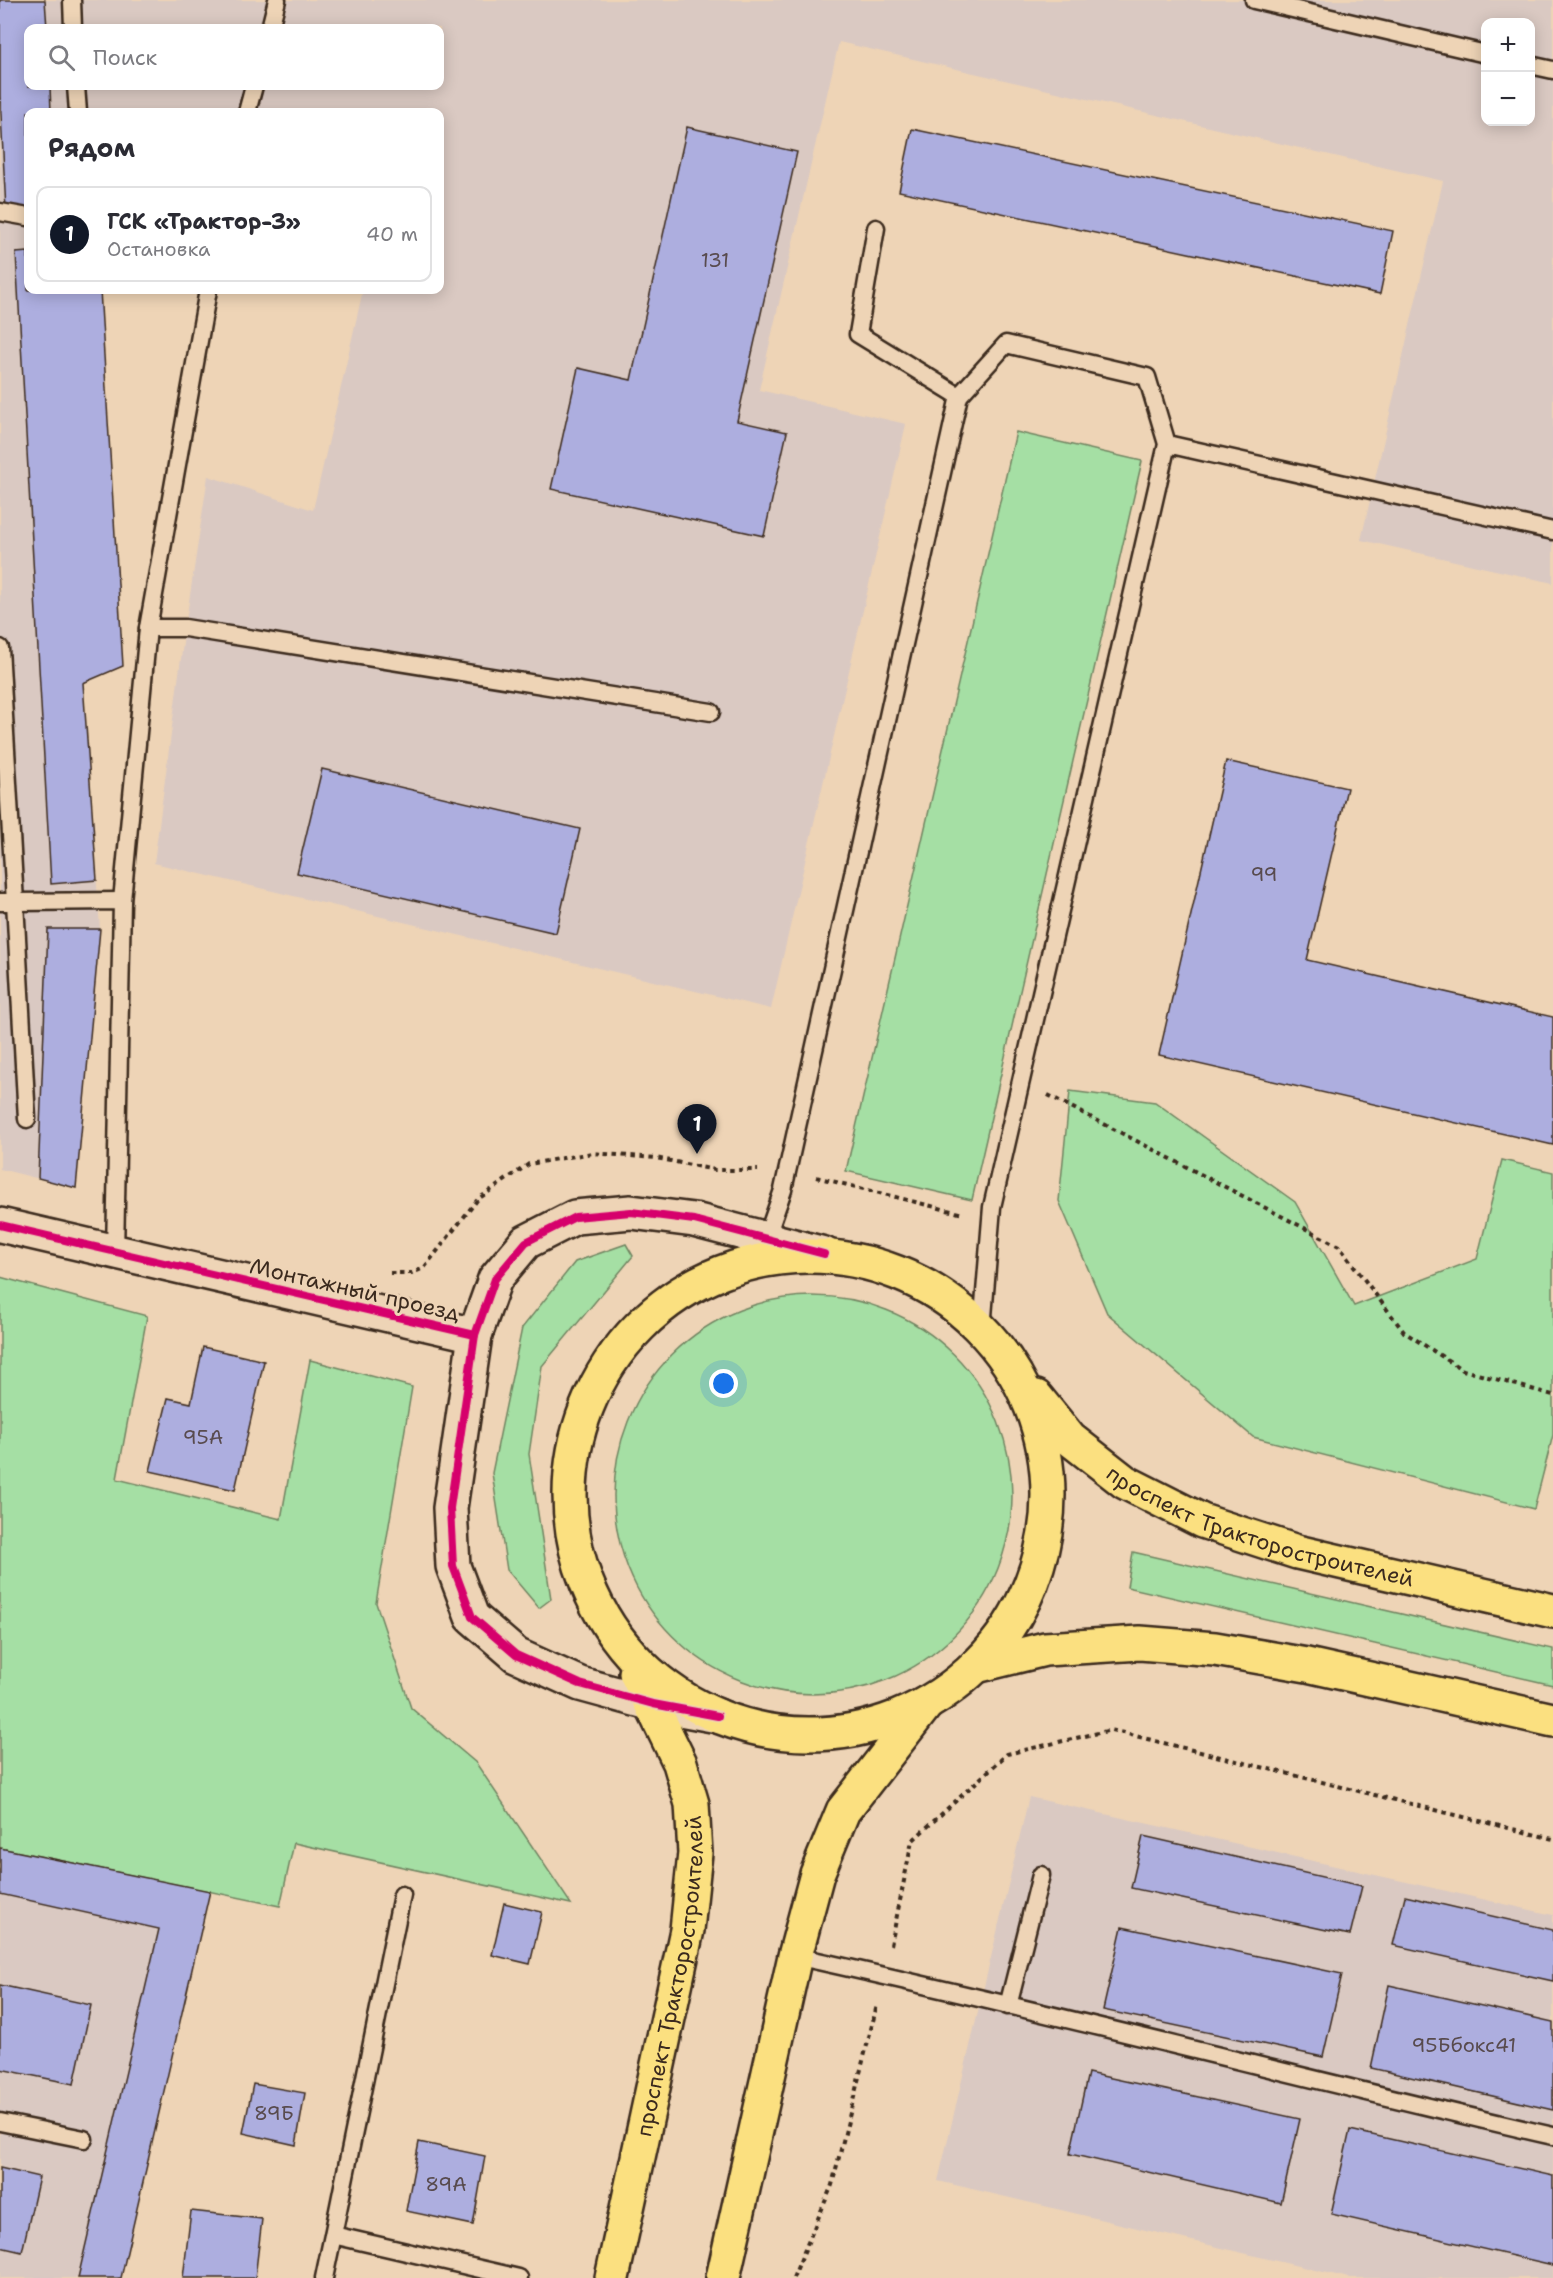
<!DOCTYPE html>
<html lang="ru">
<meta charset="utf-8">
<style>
body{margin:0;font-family:"Shantell Sans",sans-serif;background:#f7f7f7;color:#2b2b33}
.controls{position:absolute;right:18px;top:18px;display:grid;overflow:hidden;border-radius:12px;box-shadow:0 3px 15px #0003}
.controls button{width:54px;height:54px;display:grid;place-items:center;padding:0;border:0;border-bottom:2px solid #e1e1e2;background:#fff;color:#2b2b33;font:30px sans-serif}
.you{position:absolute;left:724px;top:1384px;width:21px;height:21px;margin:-15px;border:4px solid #fff;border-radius:50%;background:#1a73e8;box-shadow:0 0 0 9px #1a73e833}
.badge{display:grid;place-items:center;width:39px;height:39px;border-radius:50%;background:#111827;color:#fff;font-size:20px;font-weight:700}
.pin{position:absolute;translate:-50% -50px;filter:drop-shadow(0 2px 3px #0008)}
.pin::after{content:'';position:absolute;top:32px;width:21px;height:18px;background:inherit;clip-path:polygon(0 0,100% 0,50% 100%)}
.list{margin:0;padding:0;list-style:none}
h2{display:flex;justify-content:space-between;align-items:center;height:78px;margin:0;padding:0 24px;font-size:26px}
h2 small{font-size:20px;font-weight:400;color:#7c7c81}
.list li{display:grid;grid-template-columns:39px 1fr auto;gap:18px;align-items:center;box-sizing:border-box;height:96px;margin:0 12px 12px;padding:0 12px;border:2px solid #e1e1e2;border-radius:12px}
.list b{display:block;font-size:22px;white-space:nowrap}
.list p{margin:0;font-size:20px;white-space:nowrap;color:#7c7c81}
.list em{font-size:20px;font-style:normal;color:#7c7c81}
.icon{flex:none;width:33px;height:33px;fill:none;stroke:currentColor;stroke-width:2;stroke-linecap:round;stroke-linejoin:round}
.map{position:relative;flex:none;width:1553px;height:2278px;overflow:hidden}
.search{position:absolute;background:#fff;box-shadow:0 3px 15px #0003;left:24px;top:24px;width:420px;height:66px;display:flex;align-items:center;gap:15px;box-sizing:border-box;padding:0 21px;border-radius:12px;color:#7c7c81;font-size:22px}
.panel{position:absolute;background:#fff;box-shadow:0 3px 15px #0003;left:24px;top:108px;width:420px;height:186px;border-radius:12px}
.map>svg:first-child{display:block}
.built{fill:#dac9c2;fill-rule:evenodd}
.green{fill:#a5dfa4;stroke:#708461;stroke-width:1.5}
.building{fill:#adaedf;stroke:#3b2a1e;stroke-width:1.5}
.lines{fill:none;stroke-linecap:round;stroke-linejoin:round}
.lane-casing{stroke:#3b2a1e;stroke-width:21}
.street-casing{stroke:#3b2a1e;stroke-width:38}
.primary-casing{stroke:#3b2a1e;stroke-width:38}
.path{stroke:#3b2a1e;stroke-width:4;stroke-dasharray:4.5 4.5;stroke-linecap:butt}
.lane{stroke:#eed4b6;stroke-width:16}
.street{stroke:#eed4b6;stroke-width:33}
.primary{stroke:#fbe080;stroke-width:33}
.cycleway-casing{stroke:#eed4b6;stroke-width:11}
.cycleway{stroke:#d6006c;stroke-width:8}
.labels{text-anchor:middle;stroke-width:6;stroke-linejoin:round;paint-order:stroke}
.number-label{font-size:20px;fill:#584b4e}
.street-label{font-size:22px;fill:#3b2a1e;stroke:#eed4b6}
</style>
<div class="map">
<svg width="1553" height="2278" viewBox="0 0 1553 2278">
<rect width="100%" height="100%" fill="#eed4b6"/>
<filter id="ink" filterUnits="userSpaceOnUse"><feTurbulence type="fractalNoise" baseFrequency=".0167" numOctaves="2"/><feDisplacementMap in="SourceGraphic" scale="12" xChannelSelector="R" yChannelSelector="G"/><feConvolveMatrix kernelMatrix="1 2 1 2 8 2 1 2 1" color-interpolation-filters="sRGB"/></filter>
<g filter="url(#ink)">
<g class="built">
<path d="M0,0H1553V583L1361,540L1443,181L839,42L759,390L906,424L771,1009L154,863L185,628L208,476L313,510L363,290H440V112H28V290H100L123,666L83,684L100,929L76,1188L0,1169ZM1486,22H1530V122H1486ZM28,28H440V86H28Z"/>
<polygon points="1029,1797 1553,1915 1553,2278 1349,2278 938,2181"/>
<polygon points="0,1848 210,1891 121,2278 0,2278"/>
</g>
<g class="green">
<polygon points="1016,432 1142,461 972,1200 846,1171"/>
<polygon points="1070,1091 1155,1102 1295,1202 1354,1306 1477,1259 1502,1160 1553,1172 1553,1435 1534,1509 1253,1437 1107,1313 1059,1201"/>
<polygon points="626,1244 633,1256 542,1366 529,1454 551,1599 539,1608 507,1570 492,1473 522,1328 575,1262"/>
<polygon points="0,1277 147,1316 117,1479 281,1519 310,1360 412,1387 376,1603 411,1708 476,1763 571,1904 294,1843 280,1906 0,1848"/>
<circle cx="813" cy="1495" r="199"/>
<polygon points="1133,1552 1553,1649 1553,1685 1127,1587"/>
</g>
<g class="building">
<polygon points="0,0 45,0 47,28 28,28 28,86 50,86 51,112 28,112 28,209 6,210 0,96"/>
<polygon points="687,127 797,152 737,421 787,432 764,536 551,489 578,368 631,380"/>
<polygon points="912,129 1393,231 1380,294 899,191"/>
<polygon points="28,252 28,290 100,290 123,666 83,683 97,880 51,884 16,253"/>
<polygon points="1226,761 1347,788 1307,960 1553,1017 1553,1145 1159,1055"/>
<polygon points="322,769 580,829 556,933 297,873"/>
<polygon points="48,929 100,929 76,1188 38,1178"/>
<polygon points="203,1347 264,1361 235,1490 150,1471 168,1398 191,1403"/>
<polygon points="1143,1836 1362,1886 1350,1935 1131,1888"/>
<polygon points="0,1848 210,1891 121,2278 78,2278 159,1929 0,1894"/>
<polygon points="1405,1896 1553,1930 1553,1981 1393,1945"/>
<polygon points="504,1903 542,1912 530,1964 492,1955"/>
<polygon points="1122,1927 1342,1974 1323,2057 1103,2010"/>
<polygon points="0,1985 91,2005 74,2084 0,2069"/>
<polygon points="1389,1985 1553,2022 1553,2110 1371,2068"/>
<polygon points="1088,2073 1300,2119 1281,2203 1070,2154"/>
<polygon points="253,2084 305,2093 296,2145 243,2133"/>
<polygon points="1350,2130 1553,2176 1553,2265 1331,2214"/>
<polygon points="419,2142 485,2156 473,2225 406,2211"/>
<polygon points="0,2168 39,2177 22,2252 0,2247"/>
<polygon points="191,2211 262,2219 255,2278 183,2278"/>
</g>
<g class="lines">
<g class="lane-casing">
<g id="lane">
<polyline points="72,0 73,28"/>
<polyline points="1254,0 1486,54"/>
<polyline points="270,28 277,0"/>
<polyline points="1530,65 1553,70"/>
<polyline points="76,86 78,112"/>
<polyline points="247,112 254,86"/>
<polyline points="0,212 28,217"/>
<polyline points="876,228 858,334 959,396"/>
<polyline points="1167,444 1553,531"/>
<polyline points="148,628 185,628 711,712"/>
<polyline points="0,648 15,902 122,901 115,1253"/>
<polyline points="122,901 148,628 208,290"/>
<polyline points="0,902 15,902 27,1119"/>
<polyline points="752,1260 766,1239 783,1190 959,396 1006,344 1147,377 1167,444 992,1207 982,1329"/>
<polyline points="402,1895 333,2235 519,2278"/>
<path d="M795,1956C1048,2011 1300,2078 1553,2136"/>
<polyline points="1008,2006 1041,1875"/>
<polyline points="0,2122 84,2139"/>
<polyline points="324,2278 333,2235"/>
</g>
</g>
<g class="street-casing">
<g id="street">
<polyline points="0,1225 475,1335"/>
<polyline points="718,1716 653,1704 580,1684 516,1655 472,1617 453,1566 450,1508 475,1335 495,1279 526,1242 575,1217 631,1212 694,1220 824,1254"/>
</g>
</g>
<g class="primary-casing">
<g id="primary">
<circle cx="809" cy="1495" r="239"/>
<path id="s1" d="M1036,1397L1070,1439L1125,1482L1202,1521L1297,1552L1553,1611"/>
<polyline points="976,1666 1045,1649 1140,1643 1215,1649 1307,1665 1553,1720"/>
<path id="s2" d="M612,2278L687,1930L695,1853L692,1804L680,1763L636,1673"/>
<polyline points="723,2278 795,1956 817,1874 843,1811 927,1703"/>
</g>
</g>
<g class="path">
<polyline points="1048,1095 1339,1246 1404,1332 1463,1370 1553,1395"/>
<polyline points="816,1177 963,1214"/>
<polyline points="390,1273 412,1273 424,1268 478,1199 529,1164 592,1153 656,1158 715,1170 758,1170"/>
<polyline points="891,1945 912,1841 1007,1754 1111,1730 1553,1839"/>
<polyline points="793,2278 832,2185 877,2005"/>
</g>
<use href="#lane" class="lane"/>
<use href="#street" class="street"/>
<use href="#primary" class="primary"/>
<g class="cycleway-casing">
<g id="cycleway">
<polyline points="0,1225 475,1335"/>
<polyline points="718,1716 653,1704 580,1684 516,1655 472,1617 453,1566 450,1508 475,1335 495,1279 526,1242 575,1217 631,1212 694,1220 824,1254"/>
</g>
</g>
<use href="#cycleway" class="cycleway"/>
</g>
</g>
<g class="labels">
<g class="number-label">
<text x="715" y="267">131</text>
<text x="1264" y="881">99</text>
<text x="203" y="1444">95А</text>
<text x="1464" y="2052">95Ббокс41</text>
<text x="274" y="2120">89Б</text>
<text x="446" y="2191">89А</text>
</g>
<g class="street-label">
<text transform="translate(355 1289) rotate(13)" y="8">Монтажный проезд</text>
<text dy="8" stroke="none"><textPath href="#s1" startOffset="267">проспект Тракторостроителей</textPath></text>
<text dy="8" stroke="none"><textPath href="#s2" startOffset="308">проспект Тракторостроителей</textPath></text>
</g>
</g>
</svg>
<div class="controls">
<button>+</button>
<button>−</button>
</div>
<div class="you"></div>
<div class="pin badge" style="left:697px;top:1154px">1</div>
<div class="search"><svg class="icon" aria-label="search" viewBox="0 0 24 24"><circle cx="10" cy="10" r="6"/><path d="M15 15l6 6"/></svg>Поиск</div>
<section class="panel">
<h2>Рядом<small></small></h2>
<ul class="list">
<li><span class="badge">1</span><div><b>ГСК «Трактор-3»</b><p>Остановка</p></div><em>40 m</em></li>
</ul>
</section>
</div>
